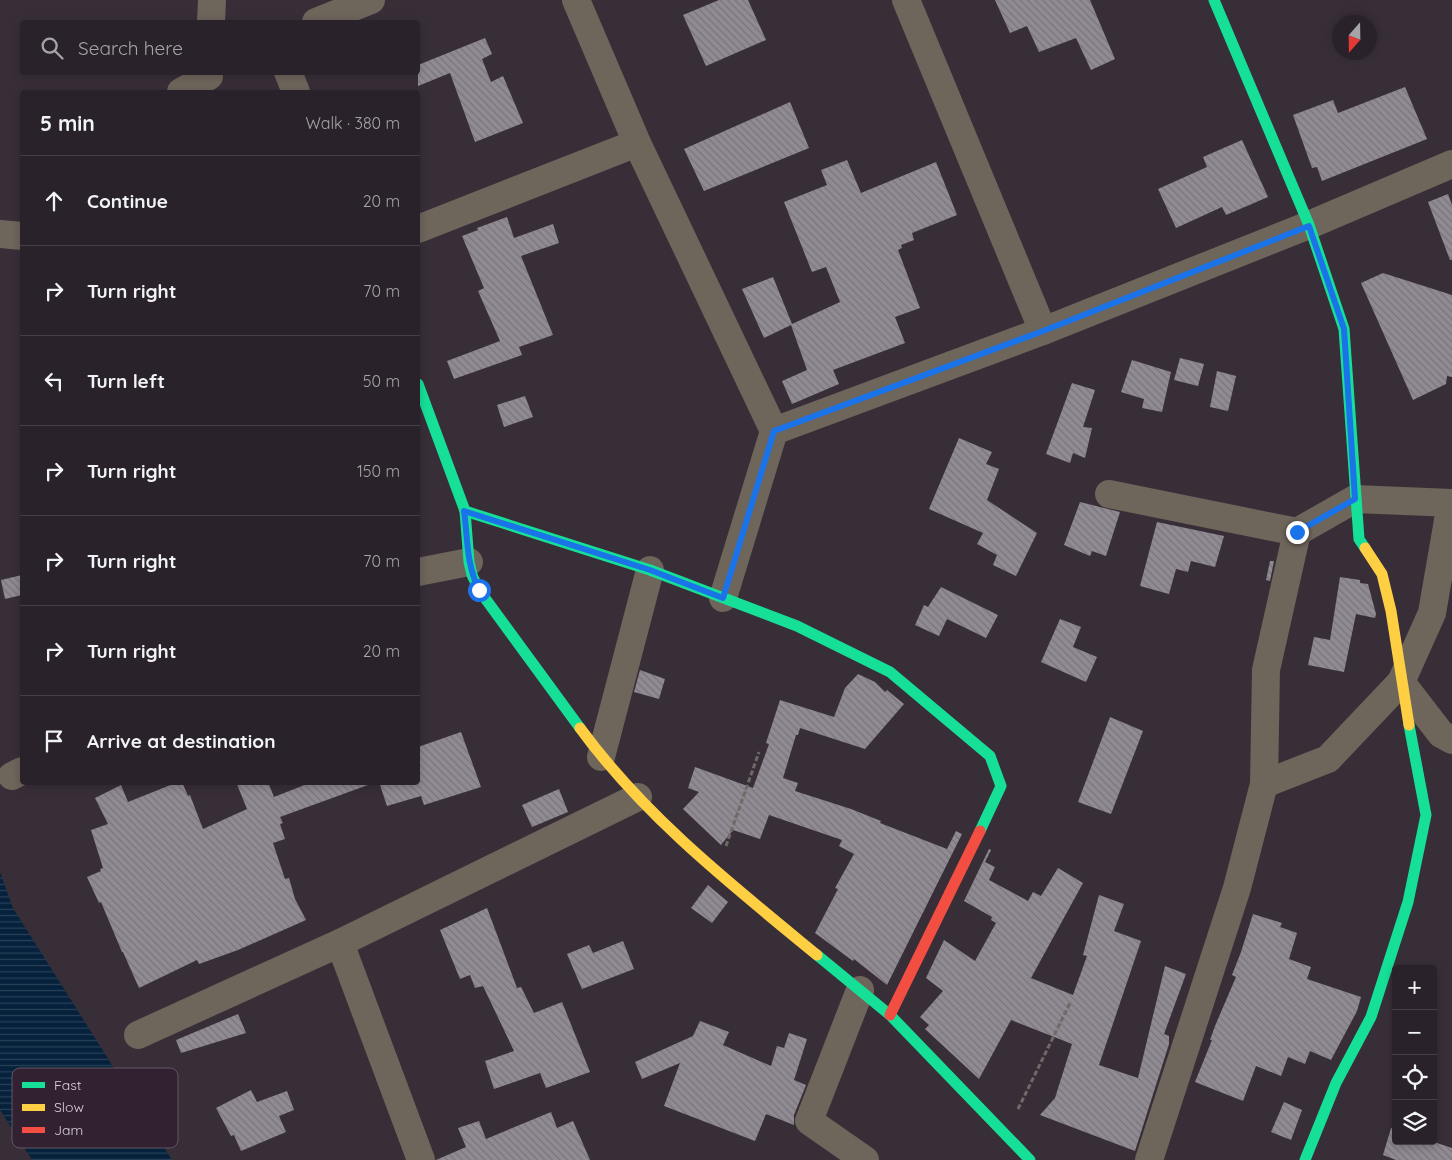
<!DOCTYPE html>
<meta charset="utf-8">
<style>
body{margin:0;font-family:Quicksand,sans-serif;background:#322a32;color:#f1f3f6}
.controls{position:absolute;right:15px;bottom:15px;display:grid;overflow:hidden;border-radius:5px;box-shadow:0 2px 8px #0003}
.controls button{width:45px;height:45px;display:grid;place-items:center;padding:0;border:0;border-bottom:1px solid #463f47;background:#2a222a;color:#f1f3f6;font:25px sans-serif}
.compass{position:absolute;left:1332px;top:15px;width:45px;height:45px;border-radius:50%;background:#2a222a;box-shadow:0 2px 8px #0003;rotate:200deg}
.stop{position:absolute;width:15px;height:15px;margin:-11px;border:4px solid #1a73e8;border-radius:50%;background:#fff}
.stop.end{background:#1a73e8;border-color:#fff;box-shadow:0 1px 5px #0008}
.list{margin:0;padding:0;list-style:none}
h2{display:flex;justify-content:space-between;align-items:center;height:65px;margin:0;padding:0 20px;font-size:21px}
h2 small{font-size:16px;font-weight:400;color:#a5a4a8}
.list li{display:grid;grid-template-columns:32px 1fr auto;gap:15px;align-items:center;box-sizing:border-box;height:90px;padding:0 20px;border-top:1px solid #463f47}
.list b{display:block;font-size:19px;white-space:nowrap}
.list em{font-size:16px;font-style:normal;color:#a5a4a8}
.icon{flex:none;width:28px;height:28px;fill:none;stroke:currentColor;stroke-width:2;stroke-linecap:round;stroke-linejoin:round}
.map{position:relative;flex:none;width:1452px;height:1160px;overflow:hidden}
.search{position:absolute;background:#2a222a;box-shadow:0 2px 8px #0003;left:20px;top:20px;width:400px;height:55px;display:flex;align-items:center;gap:12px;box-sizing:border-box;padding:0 18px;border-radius:5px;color:#a5a4a8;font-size:19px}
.panel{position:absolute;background:#2a222a;box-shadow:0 2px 8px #0003;left:20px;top:90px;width:400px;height:695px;border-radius:5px}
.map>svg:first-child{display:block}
.water{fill:url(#water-rules)}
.building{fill:url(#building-back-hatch)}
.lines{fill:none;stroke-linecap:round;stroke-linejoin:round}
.path{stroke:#706965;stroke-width:3;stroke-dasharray:5 2.5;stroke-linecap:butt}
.street{stroke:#6e655b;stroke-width:28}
.fast{stroke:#16e098;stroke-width:11}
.slow{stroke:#ffcf43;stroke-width:11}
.jam{stroke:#f24e42;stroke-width:11}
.route{stroke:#1a73e8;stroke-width:6}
.key{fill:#312131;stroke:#645664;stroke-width:1}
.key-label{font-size:14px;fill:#dbd1db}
</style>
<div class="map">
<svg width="1452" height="1160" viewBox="0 0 1452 1160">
<defs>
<pattern id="water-rules" width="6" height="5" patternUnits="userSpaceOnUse" patternTransform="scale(1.25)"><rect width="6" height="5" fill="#05213c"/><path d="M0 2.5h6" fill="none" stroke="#294058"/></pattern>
<pattern id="building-back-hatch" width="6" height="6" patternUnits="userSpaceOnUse" patternTransform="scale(1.25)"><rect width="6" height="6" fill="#908a93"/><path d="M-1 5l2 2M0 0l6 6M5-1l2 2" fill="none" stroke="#79747b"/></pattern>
</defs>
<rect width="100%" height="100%" fill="#382e38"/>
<polygon class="water" points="0,872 13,908 172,1160 32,1160 0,1110"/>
<g class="building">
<polygon points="719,0 748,0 766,40 706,66 683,15"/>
<polygon points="995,0 1090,0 1115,59 1091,70 1076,38 1039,52 1027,26 1010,33"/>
<polygon points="485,38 492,54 482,59 491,82 503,76 523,123 475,142 450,73 418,86 418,65"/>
<polygon points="1405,87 1427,139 1322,181 1317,167 1312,168 1293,115 1333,100 1338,113"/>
<polygon points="790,102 809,148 704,191 684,149"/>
<polygon points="1242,140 1268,197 1226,215 1222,207 1176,228 1158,189 1207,167 1203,157"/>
<polygon points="847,160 861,193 936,162 957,215 912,233 914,240 901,245 902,248 898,250 920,308 895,317 905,343 833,370 839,384 792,404 782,381 807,370 791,325 764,338 742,289 773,277 792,324 840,302 826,267 812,272 784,202 827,185 821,170"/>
<polygon points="1448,194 1452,205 1452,260 1450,260 1428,202"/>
<polygon points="507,217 514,238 553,224 559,243 521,256 553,335 519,347 522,355 454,379 447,361 500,341 478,291 484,288 462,236 478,230 477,228"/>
<polygon points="1383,273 1452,295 1452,377 1447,376 1446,384 1413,400 1361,283"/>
<polygon points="1180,358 1204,364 1198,386 1174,380"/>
<polygon points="1132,360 1171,372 1162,412 1142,408 1144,399 1121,392"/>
<polygon points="1217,371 1236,376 1228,411 1210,407"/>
<polygon points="1072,383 1095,390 1083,427 1092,428 1085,458 1073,453 1070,463 1046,454"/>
<polygon points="525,396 533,417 504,427 497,405"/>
<polygon points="959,438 992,452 986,464 999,469 987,500 1037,533 1016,576 993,565 997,555 977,544 983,533 929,509"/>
<polygon points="1080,502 1120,512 1106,556 1092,551 1090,556 1064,545"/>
<polygon points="1157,522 1224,536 1215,567 1191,561 1188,572 1176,569 1169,594 1140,586"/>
<polygon points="1270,561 1274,561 1270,581 1266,580"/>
<polygon points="22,575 22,595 5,599 1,580"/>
<polygon points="1340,577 1360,580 1360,583 1368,584 1376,614 1375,618 1356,614 1344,672 1308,665 1314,637 1330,640"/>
<polygon points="941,587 998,615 986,638 947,619 939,636 915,625 924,605 928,607"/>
<polygon points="1060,619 1081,627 1073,647 1097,657 1086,682 1041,662"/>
<polygon points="640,670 665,679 659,699 634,692"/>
<polygon points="858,674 875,682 885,692 887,690 904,704 865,749 800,728 798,735 796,735 783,778 798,783 795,791 851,809 881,821 880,823 947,849 956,831 962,834 887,985 854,959 853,961 815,933 838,889 835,888 854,854 839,846 842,840 769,815 760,839 733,830 721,845 683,809 699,792 688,788 695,767 753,788 769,744 766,743 780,700 834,717 845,688"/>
<polygon points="1110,717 1143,731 1111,814 1078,802"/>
<polygon points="461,732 481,787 424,805 421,796 387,806 379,782 418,782 418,747"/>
<polygon points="178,782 182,782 188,796 190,795 203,829 247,809 236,782 268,782 274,797 312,782 367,782 368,785 280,817 283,823 280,824 285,839 273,843 285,879 289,878 295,899 306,920 238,950 199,964 197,960 139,988 123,952 122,952 101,902 99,903 87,877 101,871 100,869 103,868 91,830 108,824 95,798 121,785 128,802"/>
<polygon points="559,789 568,812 532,827 522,805"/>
<polygon points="989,849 991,850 985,862 995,867 989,880 1028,901 1033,892 1041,896 1058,868 1083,883 1031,978 1073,995 1087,956 1083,955 1099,895 1124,904 1114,931 1141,941 1099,1065 1138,1078 1165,966 1186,974 1164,1034 1169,1036 1169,1044 1135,1151 1040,1115 1055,1098 1072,1044 1011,1020 979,1079 925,1029 929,1025 920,1017 943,991 926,978 944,940 975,961 996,923 991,920 992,917 964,901"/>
<polygon points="708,885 728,902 712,923 691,908"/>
<polygon points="487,908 517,988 521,987 534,1013 562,1002 590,1072 546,1088 540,1073 494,1089 485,1061 514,1051 483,986 475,988 470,975 460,979 440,930"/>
<polygon points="1253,914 1282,923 1280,927 1297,933 1289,959 1311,967 1307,979 1361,997 1357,1011 1331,1060 1310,1051 1305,1064 1288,1057 1281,1076 1256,1066 1243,1101 1195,1082 1212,1040 1210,1040 1215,1026 1236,977 1232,975 1241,952"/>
<polygon points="623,941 634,969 582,989 567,954 589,945 593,953"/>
<polygon points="238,1014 246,1033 181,1053 176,1040"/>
<polygon points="700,1021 729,1032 723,1045 771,1066 777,1046 784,1048 789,1033 807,1039 794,1080 806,1085 794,1115 794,1125 766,1114 755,1141 664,1106 680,1063 642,1079 635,1062 693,1036"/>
<polygon points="251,1090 257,1102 287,1091 294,1110 279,1116 286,1132 241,1151 234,1135 231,1136 216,1108"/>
<polygon points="1284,1102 1302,1110 1291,1140 1271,1132"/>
<polygon points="551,1112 557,1128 573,1121 590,1160 436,1160 466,1147 458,1128 479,1121 486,1139"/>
<polygon points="1391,1128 1396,1129 1396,1141 1431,1141 1452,1148 1452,1160 1396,1160 1383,1155"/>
</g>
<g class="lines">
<g class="path">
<polyline points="726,846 759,752"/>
<polyline points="1018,1109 1070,1003"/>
</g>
<g class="street">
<polyline points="576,0 637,143 774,431 723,598"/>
<polyline points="906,0 1043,331"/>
<polyline points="211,22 212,0"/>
<polyline points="316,22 371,0"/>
<polyline points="288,72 296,92"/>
<polyline points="181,92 209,76 209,72"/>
<polyline points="418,229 637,143"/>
<polyline points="0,234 22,236"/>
<polyline points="774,431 1043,331 1309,225 1452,164"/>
<polyline points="1109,494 1297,532"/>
<polyline points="1451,503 1432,613 1401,682 1441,734 1452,740"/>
<polyline points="418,572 469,562"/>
<polyline points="601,757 650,570"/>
<polyline points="12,776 22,771"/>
<polyline points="1264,784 1328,759 1401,682"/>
<polyline points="340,943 421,1160"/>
<polyline points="860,990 809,1121 865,1160"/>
<polyline points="138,1035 340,943 638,797"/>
<polyline points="1149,1160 1237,888 1264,784 1266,670 1297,532 1355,499 1452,503"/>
</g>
<g class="fast">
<polyline points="1214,0 1309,225 1344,329 1359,539 1365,548"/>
<polyline points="418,384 465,511 469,562 472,575 479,590 580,728"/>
<polyline points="465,511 650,570 797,626 890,672 990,756 1001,786 980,831"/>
<polyline points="817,955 890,1015 1030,1160"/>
<polyline points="1305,1160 1336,1083 1371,1017 1408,902 1426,815 1409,725"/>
</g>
<g class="slow">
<polyline points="1365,548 1382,574 1391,611 1409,725"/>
<path d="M580,728C645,817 733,886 817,955"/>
</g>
<polyline class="jam" points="890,1015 980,831"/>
</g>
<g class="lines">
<path class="route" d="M479,590C466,563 468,540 464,511L650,570L723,598L774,431L1043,331L1309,226L1344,329L1355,499L1297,532"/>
</g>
<rect x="12" y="1068" width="166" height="80" rx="8" class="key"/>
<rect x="22" y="1082" width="23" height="6" fill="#16e098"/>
<rect x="22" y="1104" width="23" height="7" fill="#ffcf43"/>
<rect x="22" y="1127" width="23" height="6" fill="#f24e42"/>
<g class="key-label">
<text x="54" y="1090">Fast</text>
<text x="54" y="1112">Slow</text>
<text x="54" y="1135">Jam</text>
</g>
</svg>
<div class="controls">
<button>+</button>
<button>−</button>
<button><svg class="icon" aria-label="locate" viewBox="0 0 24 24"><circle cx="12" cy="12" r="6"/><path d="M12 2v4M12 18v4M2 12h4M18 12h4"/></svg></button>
<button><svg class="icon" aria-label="layers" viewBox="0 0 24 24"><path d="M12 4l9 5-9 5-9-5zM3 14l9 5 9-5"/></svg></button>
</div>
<svg class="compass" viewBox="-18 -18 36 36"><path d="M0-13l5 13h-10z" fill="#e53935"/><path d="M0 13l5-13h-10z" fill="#a5a4a8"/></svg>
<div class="stop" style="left:479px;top:590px"></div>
<div class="stop end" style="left:1297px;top:532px"></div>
<div class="search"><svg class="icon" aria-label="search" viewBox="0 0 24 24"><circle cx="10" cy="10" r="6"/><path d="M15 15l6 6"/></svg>Search here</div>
<section class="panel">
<h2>5 min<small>Walk · 380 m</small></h2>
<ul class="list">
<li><svg class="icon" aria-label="ahead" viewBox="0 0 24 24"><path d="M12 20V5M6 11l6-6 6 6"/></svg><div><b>Continue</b></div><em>20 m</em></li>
<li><svg class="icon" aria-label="right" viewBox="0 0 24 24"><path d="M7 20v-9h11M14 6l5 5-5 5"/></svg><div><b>Turn right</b></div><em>70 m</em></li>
<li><svg class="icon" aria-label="left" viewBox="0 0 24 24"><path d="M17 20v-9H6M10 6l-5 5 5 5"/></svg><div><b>Turn left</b></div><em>50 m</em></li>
<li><svg class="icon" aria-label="right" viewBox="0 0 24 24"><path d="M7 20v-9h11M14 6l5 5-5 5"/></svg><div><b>Turn right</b></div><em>150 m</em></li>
<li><svg class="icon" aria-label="right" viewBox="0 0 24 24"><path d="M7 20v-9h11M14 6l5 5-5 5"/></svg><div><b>Turn right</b></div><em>70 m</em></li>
<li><svg class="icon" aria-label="right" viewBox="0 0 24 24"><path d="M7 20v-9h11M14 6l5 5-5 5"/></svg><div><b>Turn right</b></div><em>20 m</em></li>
<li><svg class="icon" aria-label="arrive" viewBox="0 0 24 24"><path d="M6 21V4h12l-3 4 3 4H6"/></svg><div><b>Arrive at destination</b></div></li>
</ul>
</section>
</div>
